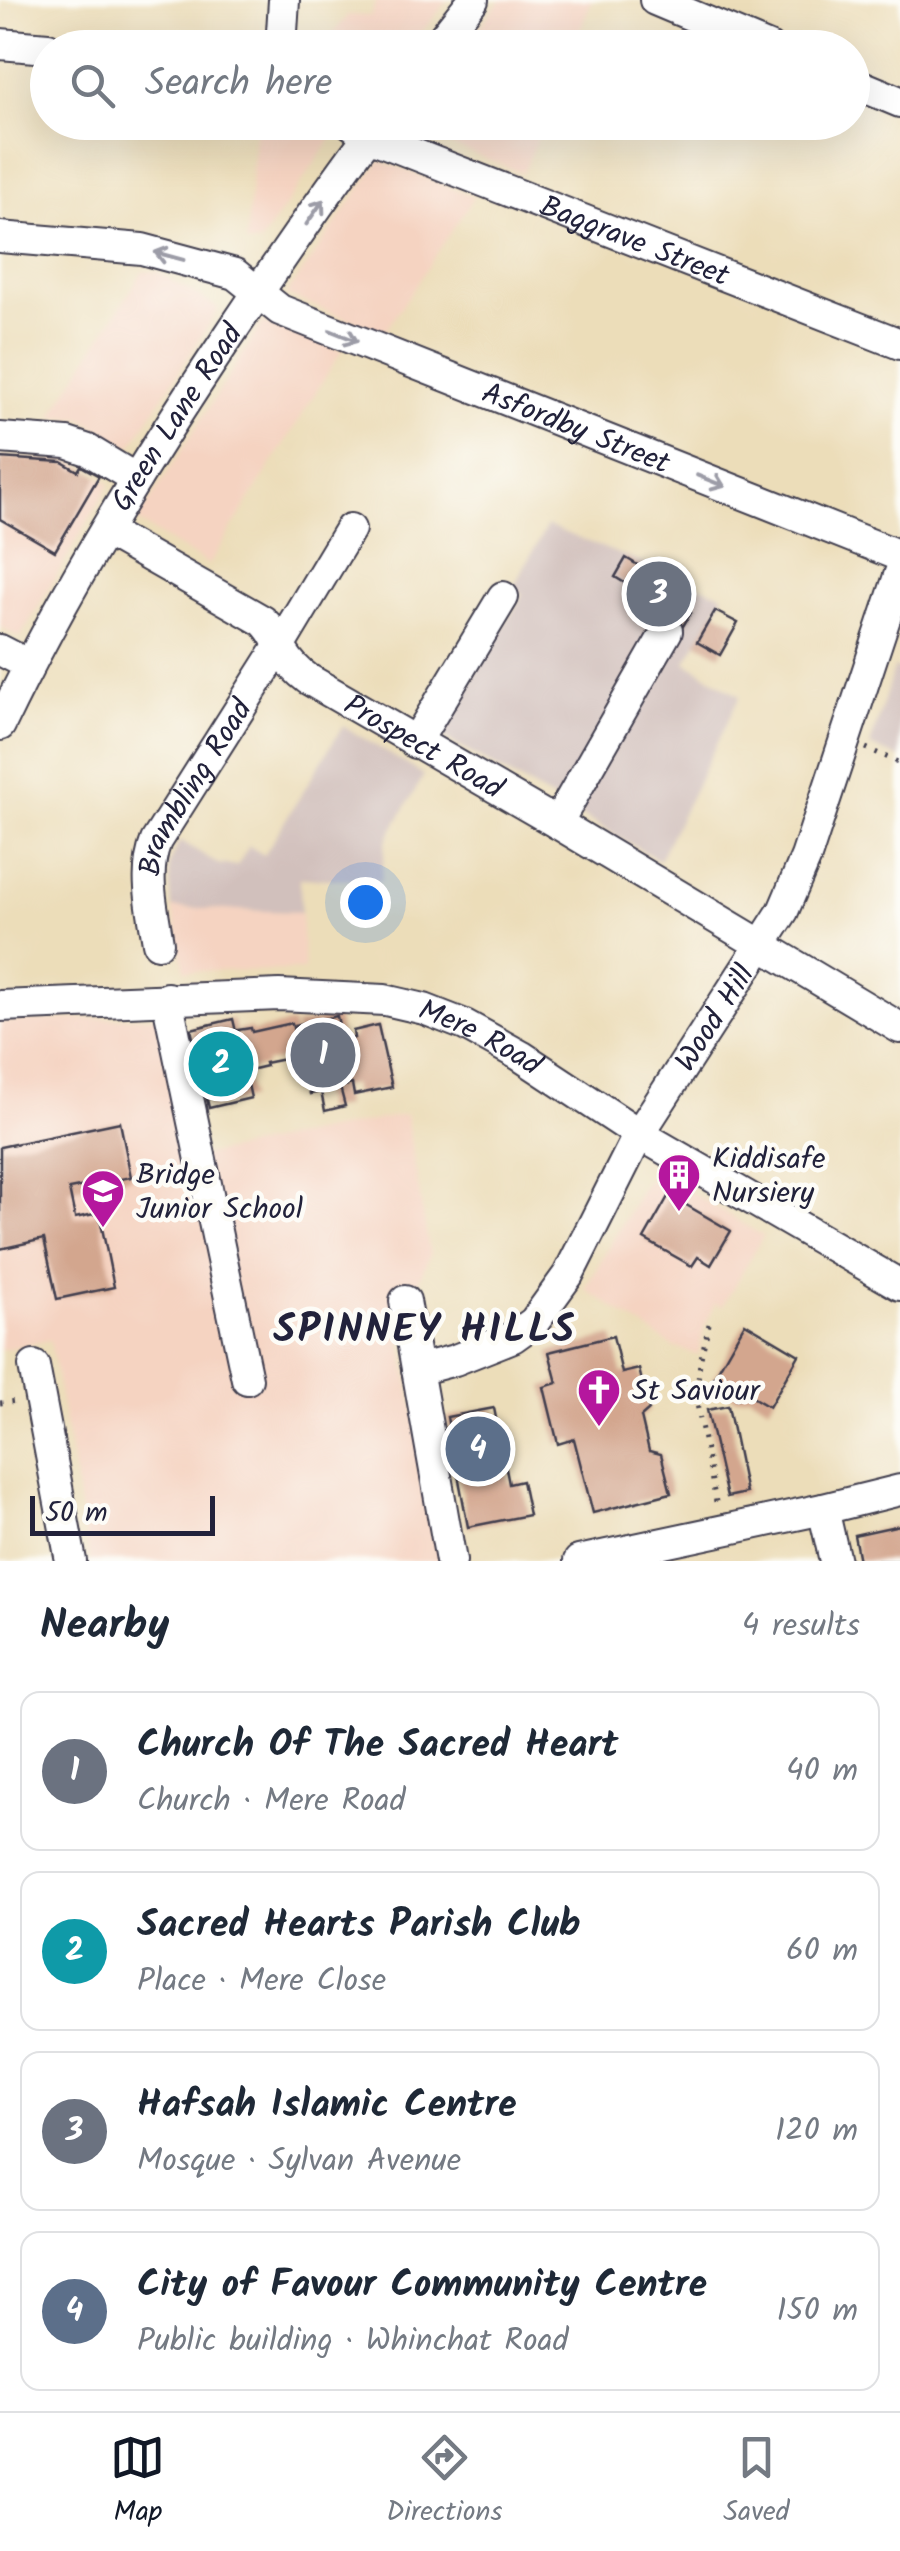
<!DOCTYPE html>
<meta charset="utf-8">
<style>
body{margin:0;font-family:Kalam,sans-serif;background:#f2f2f3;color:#1f2937}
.scale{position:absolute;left:30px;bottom:25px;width:185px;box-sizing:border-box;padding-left:10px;border:5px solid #22223b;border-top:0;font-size:28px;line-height:35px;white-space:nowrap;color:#22223b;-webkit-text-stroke:8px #fdfcf7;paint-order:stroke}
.you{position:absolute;left:365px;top:902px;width:35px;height:35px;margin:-25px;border:8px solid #fff;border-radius:50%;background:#1a73e8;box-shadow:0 0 0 15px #1a73e833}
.badge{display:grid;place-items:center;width:65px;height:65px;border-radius:50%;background:#111827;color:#fff;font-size:32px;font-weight:700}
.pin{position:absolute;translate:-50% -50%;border:5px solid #fff;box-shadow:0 2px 10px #0006}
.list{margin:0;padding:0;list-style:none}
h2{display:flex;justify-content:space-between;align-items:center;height:130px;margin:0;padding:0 40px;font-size:42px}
h2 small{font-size:32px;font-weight:400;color:#747a83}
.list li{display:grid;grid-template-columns:65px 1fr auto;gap:30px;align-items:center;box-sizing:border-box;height:160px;margin:0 20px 20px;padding:0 20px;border:2px solid #e0e1e3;border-radius:20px}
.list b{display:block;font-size:38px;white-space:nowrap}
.list p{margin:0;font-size:32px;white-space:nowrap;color:#747a83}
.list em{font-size:32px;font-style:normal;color:#747a83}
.icon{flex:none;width:55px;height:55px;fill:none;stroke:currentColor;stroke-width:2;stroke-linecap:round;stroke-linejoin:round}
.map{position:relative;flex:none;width:900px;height:1561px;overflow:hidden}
.search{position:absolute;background:#fff;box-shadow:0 10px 40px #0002;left:30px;right:30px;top:30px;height:110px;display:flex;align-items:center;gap:25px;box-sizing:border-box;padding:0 35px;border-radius:55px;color:#747a83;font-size:38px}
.sheet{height:850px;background:#fff}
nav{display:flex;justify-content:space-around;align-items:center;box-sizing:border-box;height:140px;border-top:2px solid #e0e1e3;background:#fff;font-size:28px;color:#747a83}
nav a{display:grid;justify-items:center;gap:5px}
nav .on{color:#111827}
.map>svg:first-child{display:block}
.built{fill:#f5d3c1}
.industrial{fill:#d1c0bc}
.building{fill:#d3a68e}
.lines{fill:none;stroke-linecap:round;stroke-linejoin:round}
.minor-casing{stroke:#403e4e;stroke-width:34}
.path{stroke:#403e4e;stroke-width:5;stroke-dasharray:2.5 8;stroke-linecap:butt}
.minor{stroke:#fff;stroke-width:30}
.oneway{stroke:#9c9ca7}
.labels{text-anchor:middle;stroke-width:9;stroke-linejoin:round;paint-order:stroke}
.street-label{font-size:30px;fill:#22223b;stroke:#fdfcf7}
.poi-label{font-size:30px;fill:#22223b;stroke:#fdfcf7;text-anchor:start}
.district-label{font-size:40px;font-weight:bold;letter-spacing:2.5px;fill:#22223b;stroke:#fdfcf7}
</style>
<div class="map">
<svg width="900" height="1561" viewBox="0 0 900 1561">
<rect width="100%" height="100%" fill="#fdfcf7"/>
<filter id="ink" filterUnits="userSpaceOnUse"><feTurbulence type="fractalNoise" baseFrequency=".01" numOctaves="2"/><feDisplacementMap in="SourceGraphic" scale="20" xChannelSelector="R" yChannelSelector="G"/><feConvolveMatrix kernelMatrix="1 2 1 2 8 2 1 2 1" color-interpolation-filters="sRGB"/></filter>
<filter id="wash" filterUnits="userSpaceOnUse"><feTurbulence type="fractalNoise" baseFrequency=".0048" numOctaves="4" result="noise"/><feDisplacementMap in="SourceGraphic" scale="40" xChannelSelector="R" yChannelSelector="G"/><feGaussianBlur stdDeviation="2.25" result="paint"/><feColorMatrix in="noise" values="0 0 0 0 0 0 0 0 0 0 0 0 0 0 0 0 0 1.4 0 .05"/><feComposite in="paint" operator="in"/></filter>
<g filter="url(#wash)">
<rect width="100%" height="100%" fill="#ecddb9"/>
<g class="built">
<polygon points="377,0 448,0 410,47 331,47 326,43 348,15 370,16"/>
<polygon points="500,0 592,0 573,47 465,47"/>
<polygon points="410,122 544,122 544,123 523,173 406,128"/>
<polygon points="256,123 317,123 334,135 259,244 246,243"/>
<polygon points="380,160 474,197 384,333 286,295"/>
<polygon points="143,271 159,272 219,309 130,448 81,418 51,417"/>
<polygon points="263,322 342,350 209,565 137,521"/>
<polygon points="0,456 76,462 110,484 20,638 0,627"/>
<polygon points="172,908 301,912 304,970 185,971"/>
<polygon points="161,1016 192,1158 406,1114 430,1255 415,1289 393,1294 441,1561 90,1561 50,1340 0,1350 0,1022"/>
<polygon points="659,1175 666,1177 763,1236 722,1307 715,1303 705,1326 698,1355 674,1347 585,1289 646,1181"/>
</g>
<g class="industrial">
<polygon points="547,526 724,595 686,662 740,696 659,860 439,735 523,594 513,587"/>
<polygon points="894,667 900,670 900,758 870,746"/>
<polygon points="343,726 424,775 386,841 381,881 300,878 301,912 172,908 169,865 180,840 218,864 237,866 249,846 264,855"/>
</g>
<g id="blocks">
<g class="building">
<polygon points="0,458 62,462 78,471 81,466 99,476 55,551 0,519"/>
<polygon points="626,558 677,589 670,600 691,613 680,631 658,618 664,607 615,577"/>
<polygon points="715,611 738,623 720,655 697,642"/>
<polygon points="337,1016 342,1041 354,1038 353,1031 378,1025 392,1087 354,1095 352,1084 340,1087 345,1106 325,1111 321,1092 310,1094 295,1025"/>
<polygon points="233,1019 244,1066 238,1030 251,1028 252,1032 292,1023 299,1056 265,1063 266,1066 245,1071 251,1098 209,1108 191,1029"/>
<polygon points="120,1122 131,1177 69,1189 75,1218 99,1213 114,1287 57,1299 44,1239 0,1249 0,1147"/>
<polygon points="669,1195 731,1231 711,1265 698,1257 692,1266 644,1239"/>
<polygon points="745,1323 799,1355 769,1407 749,1395 736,1399 730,1395 730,1389 713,1379"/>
<polygon points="613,1336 622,1373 639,1369 649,1410 641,1417 649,1451 661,1454 671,1493 593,1513 574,1439 558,1444 544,1387 557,1383 549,1352"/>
<polygon points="728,1406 746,1493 727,1497 707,1410"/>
<polygon points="494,1408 509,1484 522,1481 529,1515 468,1527 447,1417"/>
<polygon points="900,1525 900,1561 859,1561 854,1535"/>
</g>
</g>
</g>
<g filter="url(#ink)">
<use href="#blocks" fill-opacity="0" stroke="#403e4e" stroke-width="2.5"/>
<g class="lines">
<g class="minor-casing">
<g id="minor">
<polyline points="655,0 769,48"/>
<polyline points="0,44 48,48"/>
<polyline points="281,48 284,0"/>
<polyline points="435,48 473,0"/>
<polyline points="852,82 900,102"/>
<path id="s1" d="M349,122L368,136L900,344"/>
<path id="s2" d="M0,237L142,249L235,274L280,310L900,556"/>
<polyline points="0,438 67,443 88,450 136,479"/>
<path id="s3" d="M105,531L263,621C274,631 276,640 283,652C290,664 297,671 308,679L557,823L900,1028"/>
<polyline points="0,650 29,665"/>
<path id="s4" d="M0,725C64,591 143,464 226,340C275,267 325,193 379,122"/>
<polyline points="415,743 503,597"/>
<polyline points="557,823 667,631"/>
<path id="s5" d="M158,943C153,909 143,874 156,841L279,647L350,529"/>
<polyline points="167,998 247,1379"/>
<path id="s6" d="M0,1006L279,995L385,1000L424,1009L465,1025L521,1056L639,1134L900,1285"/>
<polyline points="405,1301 451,1561"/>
<polyline points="34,1366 71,1561"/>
<path id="s7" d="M417,1370L455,1360L513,1337L534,1322L568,1275L639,1134L783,911L806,857L900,573"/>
<polyline points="823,1509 835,1561"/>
<polyline points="579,1561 823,1509 900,1490"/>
</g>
</g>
<g class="path">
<polyline points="866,748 900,763"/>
<polyline points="709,1324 700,1362 696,1399 717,1507"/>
<polyline points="0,1403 17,1401"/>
</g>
<use href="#minor" class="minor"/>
</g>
<defs><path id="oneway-shaft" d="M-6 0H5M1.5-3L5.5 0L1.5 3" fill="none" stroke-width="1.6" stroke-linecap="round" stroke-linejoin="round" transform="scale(2.5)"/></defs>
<g class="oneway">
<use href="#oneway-shaft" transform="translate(315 212) rotate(-55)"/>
<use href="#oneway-shaft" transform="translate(169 256) rotate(-165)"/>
<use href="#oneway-shaft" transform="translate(344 336) rotate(22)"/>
<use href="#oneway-shaft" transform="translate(711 481) rotate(22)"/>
</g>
</g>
<defs>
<g id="building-pin" transform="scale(2.25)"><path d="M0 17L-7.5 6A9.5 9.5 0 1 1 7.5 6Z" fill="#b5179e" stroke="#fdfcf7"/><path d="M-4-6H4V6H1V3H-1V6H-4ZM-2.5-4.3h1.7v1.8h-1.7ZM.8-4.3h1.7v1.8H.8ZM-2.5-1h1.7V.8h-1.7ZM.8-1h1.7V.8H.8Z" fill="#fff"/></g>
<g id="school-pin" transform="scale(2.25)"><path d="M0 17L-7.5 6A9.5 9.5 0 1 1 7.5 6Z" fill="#b5179e" stroke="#fdfcf7"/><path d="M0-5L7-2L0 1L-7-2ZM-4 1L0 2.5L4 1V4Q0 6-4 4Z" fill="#fff"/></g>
<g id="church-pin" transform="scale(2.25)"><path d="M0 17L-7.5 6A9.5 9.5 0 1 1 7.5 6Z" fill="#b5179e" stroke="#fdfcf7"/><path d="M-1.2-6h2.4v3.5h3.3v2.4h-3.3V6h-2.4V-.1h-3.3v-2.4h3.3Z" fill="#fff"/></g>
</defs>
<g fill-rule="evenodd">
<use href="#building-pin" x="679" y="1175"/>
<use href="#school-pin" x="103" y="1191"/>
<use href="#church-pin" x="599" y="1390"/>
</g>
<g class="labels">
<g class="street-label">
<text dy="10" stroke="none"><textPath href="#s1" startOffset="310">Baggrave Street</textPath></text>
<text dy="10" stroke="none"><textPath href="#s4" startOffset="355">Green Lane Road</textPath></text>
<text dy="10" stroke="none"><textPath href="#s2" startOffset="615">Asfordby Street</textPath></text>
<text dy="10" stroke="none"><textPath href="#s3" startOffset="390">Prospect Road</textPath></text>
<text dy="10" stroke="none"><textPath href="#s5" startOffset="168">Brambling Road</textPath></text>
<text dy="10" stroke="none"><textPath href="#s7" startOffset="482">Wood Hill</textPath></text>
<text dy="10" stroke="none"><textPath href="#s6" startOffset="488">Mere Road</textPath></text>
</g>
<g class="poi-label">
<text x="712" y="1168">Kiddisafe<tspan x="712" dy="34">Nursiery</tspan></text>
<text x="136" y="1184">Bridge<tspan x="136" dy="34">Junior School</tspan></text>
<text x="632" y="1400">St Saviour</text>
</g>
<g class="district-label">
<text x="425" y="1342">SPINNEY HILLS</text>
</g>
</g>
</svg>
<div class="scale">50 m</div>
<div class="you"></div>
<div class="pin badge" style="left:323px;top:1055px;background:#6b7280">1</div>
<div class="pin badge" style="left:221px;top:1064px;background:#0f9aa8">2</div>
<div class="pin badge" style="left:659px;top:594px;background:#6b7280">3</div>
<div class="pin badge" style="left:478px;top:1449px;background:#5c6f8a">4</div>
<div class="search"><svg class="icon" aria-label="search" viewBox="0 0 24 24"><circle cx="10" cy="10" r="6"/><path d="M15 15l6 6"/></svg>Search here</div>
</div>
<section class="sheet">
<h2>Nearby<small>4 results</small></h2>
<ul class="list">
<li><span class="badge" style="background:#6b7280">1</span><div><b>Church Of The Sacred Heart</b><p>Church · Mere Road</p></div><em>40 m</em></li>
<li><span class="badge" style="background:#0f9aa8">2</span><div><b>Sacred Hearts Parish Club</b><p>Place · Mere Close</p></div><em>60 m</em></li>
<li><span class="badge" style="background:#6b7280">3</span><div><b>Hafsah Islamic Centre</b><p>Mosque · Sylvan Avenue</p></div><em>120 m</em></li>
<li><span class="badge" style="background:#5c6f8a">4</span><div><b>City of Favour Community Centre</b><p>Public building · Whinchat Road</p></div><em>150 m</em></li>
</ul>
</section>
<nav>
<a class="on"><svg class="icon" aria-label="map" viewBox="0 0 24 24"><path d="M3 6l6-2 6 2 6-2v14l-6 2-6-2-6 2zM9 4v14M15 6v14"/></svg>Map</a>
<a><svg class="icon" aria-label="directions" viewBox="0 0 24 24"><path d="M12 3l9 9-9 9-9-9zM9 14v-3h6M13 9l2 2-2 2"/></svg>Directions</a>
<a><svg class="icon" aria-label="saved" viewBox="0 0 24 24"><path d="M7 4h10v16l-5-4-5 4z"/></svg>Saved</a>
</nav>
